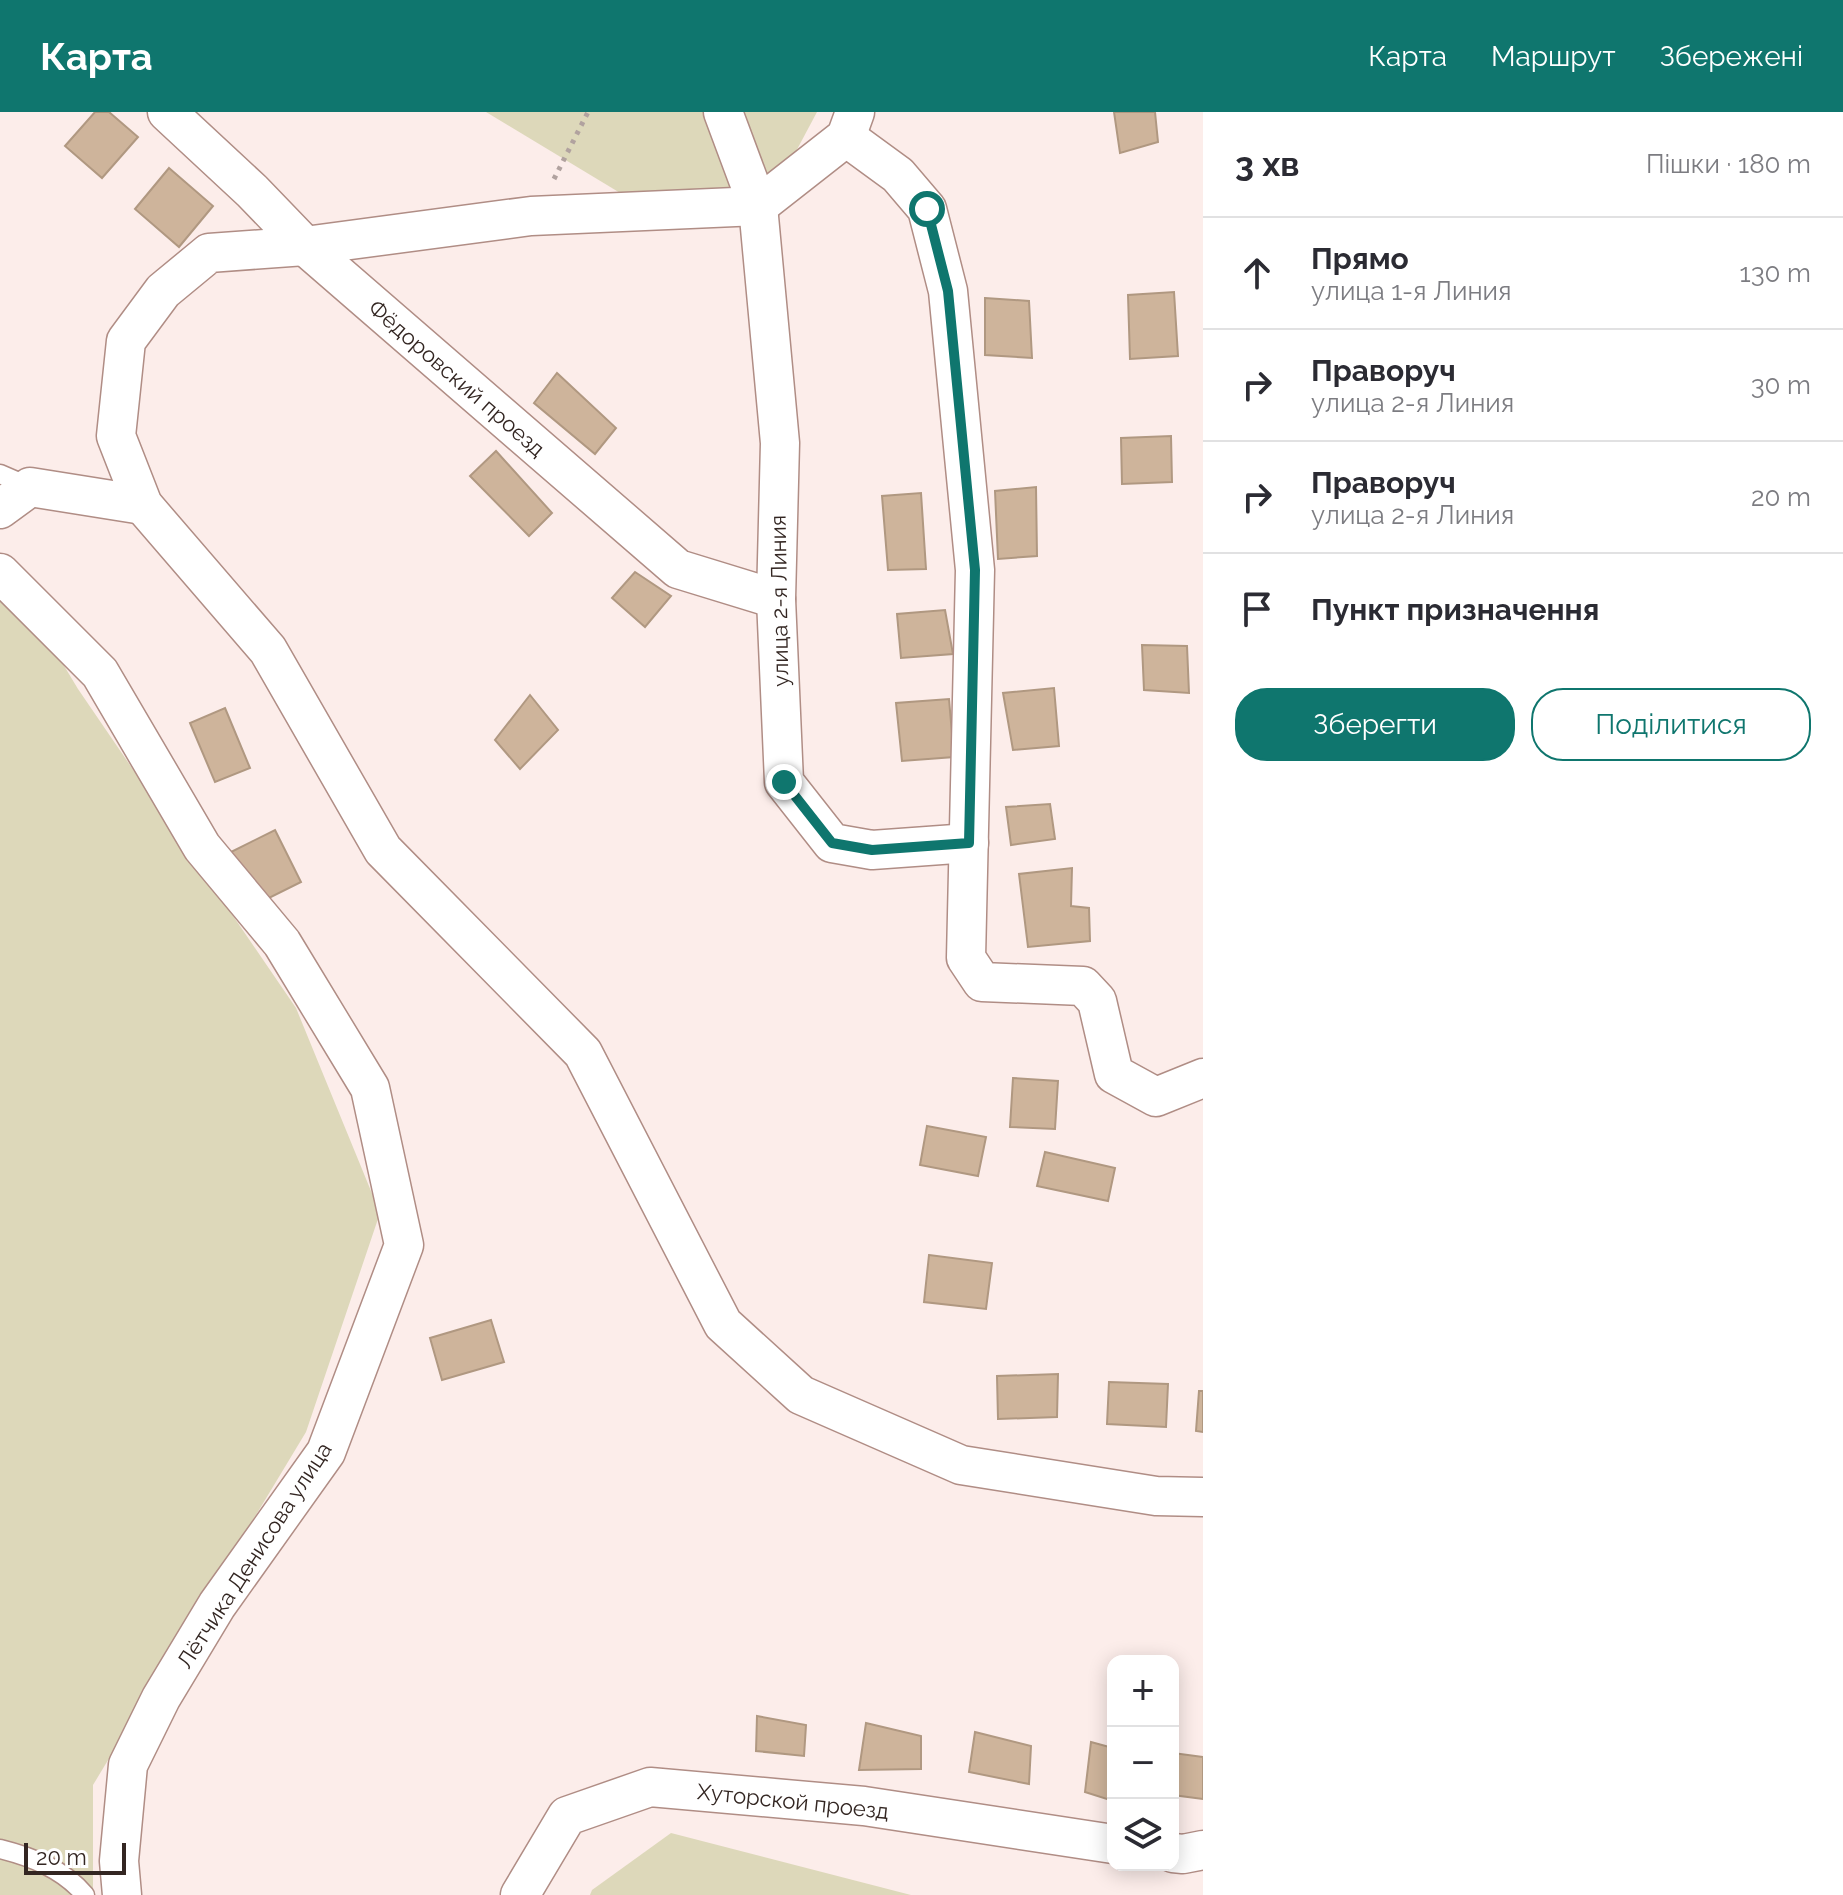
<!DOCTYPE html>
<html lang="uk">
<meta charset="utf-8">
<style>
body{margin:0;font-family:Raleway,sans-serif;background:#f7f7f7;color:#2b2b33}
.controls{position:absolute;right:24px;bottom:24px;display:grid;overflow:hidden;border-radius:16px;box-shadow:0 4px 20px #0003}
.controls button{width:72px;height:72px;display:grid;place-items:center;padding:0;border:0;border-bottom:2px solid #e1e1e2;background:#fff;color:#2b2b33;font:40px sans-serif}
.scale{position:absolute;left:24px;bottom:20px;width:102px;box-sizing:border-box;padding-left:8px;border:4px solid #332622;border-top:0;font-size:22px;line-height:28px;white-space:nowrap;color:#332622;-webkit-text-stroke:6px #fff;paint-order:stroke}
.stop{position:absolute;width:24px;height:24px;margin:-18px;border:6px solid #0f766e;border-radius:50%;background:#fff}
.stop.end{background:#0f766e;border-color:#fff;box-shadow:0 2px 8px #0008}
.list{margin:0;padding:0;list-style:none}
h2{display:flex;justify-content:space-between;align-items:center;height:104px;margin:0;padding:0 32px;font-size:34px}
h2 small{font-size:26px;font-weight:400;color:#7c7c81}
.list li{display:grid;grid-template-columns:52px 1fr auto;gap:24px;align-items:center;box-sizing:border-box;height:112px;padding:0 32px;border-top:2px solid #e1e1e2}
.list b{display:block;font-size:30px;white-space:nowrap}
.list p{margin:0;font-size:26px;white-space:nowrap;color:#7c7c81}
.list em{font-size:26px;font-style:normal;color:#7c7c81}
.actions{display:flex;gap:16px;padding:24px 32px}
.actions a{flex:1;padding:18px 0;border:2px solid #0f766e;border-radius:32px;text-align:center;font-size:28px;color:#0f766e}
.actions .main{background:#0f766e;color:#fff}
.icon{flex:none;width:44px;height:44px;fill:none;stroke:currentColor;stroke-width:2;stroke-linecap:round;stroke-linejoin:round}
.map{position:relative;flex:none;width:1203px;height:1783px;overflow:hidden}
header{display:flex;align-items:center;gap:48px;box-sizing:border-box;height:112px;padding:0 40px;background:#0f766e;color:#fff}
header strong{font-size:38px}
nav{display:flex;gap:44px;margin-inline-start:auto;font-size:28px}
main{display:flex}
aside{flex:1;background:#fff}
.map>svg:first-child{display:block}
.green{fill:#ddd8ba}
.building{fill:#ceb49b;stroke:#b09881;stroke-width:2}
.lines{fill:none;stroke-linecap:round;stroke-linejoin:round}
.lane-casing{stroke:#b08d85;stroke-width:21}
.street-casing{stroke:#b08d85;stroke-width:41}
.path{stroke:#b1a29f;stroke-width:5;stroke-dasharray:4 6;stroke-linecap:butt}
.lane{stroke:#fff;stroke-width:18}
.street{stroke:#fff;stroke-width:38}
.route{stroke:#0f766e;stroke-width:10}
.labels{text-anchor:middle;stroke-width:6;stroke-linejoin:round;paint-order:stroke}
.street-label{font-size:22px;fill:#332622;stroke:#fff}
</style>
<header>
<strong>Карта</strong>
<nav><a>Карта</a><a>Маршрут</a><a>Збережені</a></nav>
</header>
<main>
<div class="map">
<svg width="1203" height="1783" viewBox="0 0 1203 1783">
<rect width="100%" height="100%" fill="#fcedea"/>
<g class="green">
<polygon points="486,0 817,0 785,60 655,102"/>
<polygon points="0,447 78,577 296,896 380,1101 306,1320 93,1673 93,1783 0,1783"/>
<polygon points="671,1721 911,1783 590,1783 592,1778"/>
</g>
<g class="building">
<polygon points="95,0 109,0 138,25 102,66 65,34"/>
<polygon points="1114,0 1155,0 1158,30 1120,41"/>
<polygon points="169,56 213,94 179,135 135,97"/>
<polygon points="1174,180 1178,244 1130,247 1128,183"/>
<polygon points="985,186 1029,189 1032,246 985,243"/>
<polygon points="557,261 616,316 595,342 534,291"/>
<polygon points="1171,324 1172,370 1122,372 1121,326"/>
<polygon points="496,339 552,401 529,424 470,364"/>
<polygon points="1036,375 1037,444 998,447 995,379"/>
<polygon points="921,381 926,457 888,458 882,384"/>
<polygon points="635,460 671,484 645,515 612,486"/>
<polygon points="945,498 953,542 901,546 897,502"/>
<polygon points="1142,533 1187,534 1189,581 1144,578"/>
<polygon points="1054,576 1059,634 1013,638 1003,581"/>
<polygon points="530,583 558,618 520,657 495,628"/>
<polygon points="949,587 954,645 902,649 896,591"/>
<polygon points="225,596 250,656 215,670 190,611"/>
<polygon points="1050,692 1055,727 1011,733 1006,695"/>
<polygon points="275,718 301,770 257,792 231,740"/>
<polygon points="1072,756 1071,794 1089,796 1090,829 1028,835 1019,762"/>
<polygon points="1013,966 1058,969 1055,1017 1010,1015"/>
<polygon points="927,1014 986,1025 978,1064 920,1053"/>
<polygon points="1045,1040 1115,1056 1108,1089 1037,1074"/>
<polygon points="929,1143 992,1151 986,1197 924,1190"/>
<polygon points="491,1208 504,1250 442,1268 430,1226"/>
<polygon points="1058,1262 1057,1305 998,1307 997,1264"/>
<polygon points="1109,1270 1168,1272 1166,1315 1107,1312"/>
<polygon points="1199,1279 1203,1279 1203,1320 1196,1319"/>
<polygon points="757,1604 806,1613 804,1644 756,1639"/>
<polygon points="866,1611 921,1624 921,1657 859,1658"/>
<polygon points="975,1620 1031,1634 1029,1672 969,1660"/>
<polygon points="1091,1630 1113,1636 1113,1689 1085,1680"/>
<polygon points="1173,1641 1203,1645 1203,1687 1173,1683"/>
</g>
<g class="lines">
<g class="lane-casing">
<g id="lane">
<polyline points="0,362 30,375"/>
<path d="M0,1737C32,1745 63,1757 85,1783"/>
</g>
</g>
<g class="street-casing">
<g id="street">
<polyline points="167,0 252,79 305,134 678,457 776,487"/>
<polyline points="723,0 758,94 780,331 776,487 784,670 832,731 872,738 969,731"/>
<polyline points="855,0 846,25 758,94 531,104 305,134 209,141 163,179 126,229 116,324 143,393 268,538 383,738 583,941 723,1212 801,1283 961,1353 1156,1384 1203,1385"/>
<polyline points="846,25 898,63 927,97 948,179 975,458 966,846 982,870 1083,874 1097,889 1114,962 1156,985 1203,966"/>
<polyline points="0,397 30,375 143,393"/>
<polyline points="0,461 100,561 202,735 282,831 370,976 404,1133 326,1340 217,1493 161,1586 128,1653 119,1749 122,1783"/>
<polyline points="1173,1741 1183,1742 1203,1738"/>
<polyline points="520,1783 567,1704 650,1675 864,1694 1113,1732"/>
</g>
</g>
<polyline class="path" points="554,67 588,0"/>
<use href="#lane" class="lane"/>
<use href="#street" class="street"/>
</g>
<g class="lines">
<polyline class="route" points="784,670 832,731 872,738 969,731 975,458 948,179 927,97"/>
</g>
<g class="labels">
<g class="street-label">
<text transform="translate(457 266) rotate(41)" y="8">Фёдоровский проезд</text>
<text transform="translate(779 489) rotate(-91)" y="8">улица 2-я Линия</text>
<text transform="translate(254 1443) rotate(-57)" y="8">Лётчика Денисова улица</text>
<text transform="translate(793 1689) rotate(6)" y="8">Хуторской проезд</text>
</g>
</g>
</svg>
<div class="controls">
<button>+</button>
<button>−</button>
<button><svg class="icon" aria-label="layers" viewBox="0 0 24 24"><path d="M12 4l9 5-9 5-9-5zM3 14l9 5 9-5"/></svg></button>
</div>
<div class="scale">20 m</div>
<div class="stop" style="left:927px;top:97px"></div>
<div class="stop end" style="left:784px;top:670px"></div>
</div>
<aside>
<h2>3 хв<small>Пішки · 180 m</small></h2>
<ul class="list">
<li><svg class="icon" aria-label="ahead" viewBox="0 0 24 24"><path d="M12 20V5M6 11l6-6 6 6"/></svg><div><b>Прямо</b><p>улица 1-я Линия</p></div><em>130 m</em></li>
<li><svg class="icon" aria-label="right" viewBox="0 0 24 24"><path d="M7 20v-9h11M14 6l5 5-5 5"/></svg><div><b>Праворуч</b><p>улица 2-я Линия</p></div><em>30 m</em></li>
<li><svg class="icon" aria-label="right" viewBox="0 0 24 24"><path d="M7 20v-9h11M14 6l5 5-5 5"/></svg><div><b>Праворуч</b><p>улица 2-я Линия</p></div><em>20 m</em></li>
<li><svg class="icon" aria-label="arrive" viewBox="0 0 24 24"><path d="M6 21V4h12l-3 4 3 4H6"/></svg><div><b>Пункт призначення</b></div></li>
</ul>
<div class="actions"><a class="main">Зберегти</a><a>Поділитися</a></div>
</aside>
</main>
